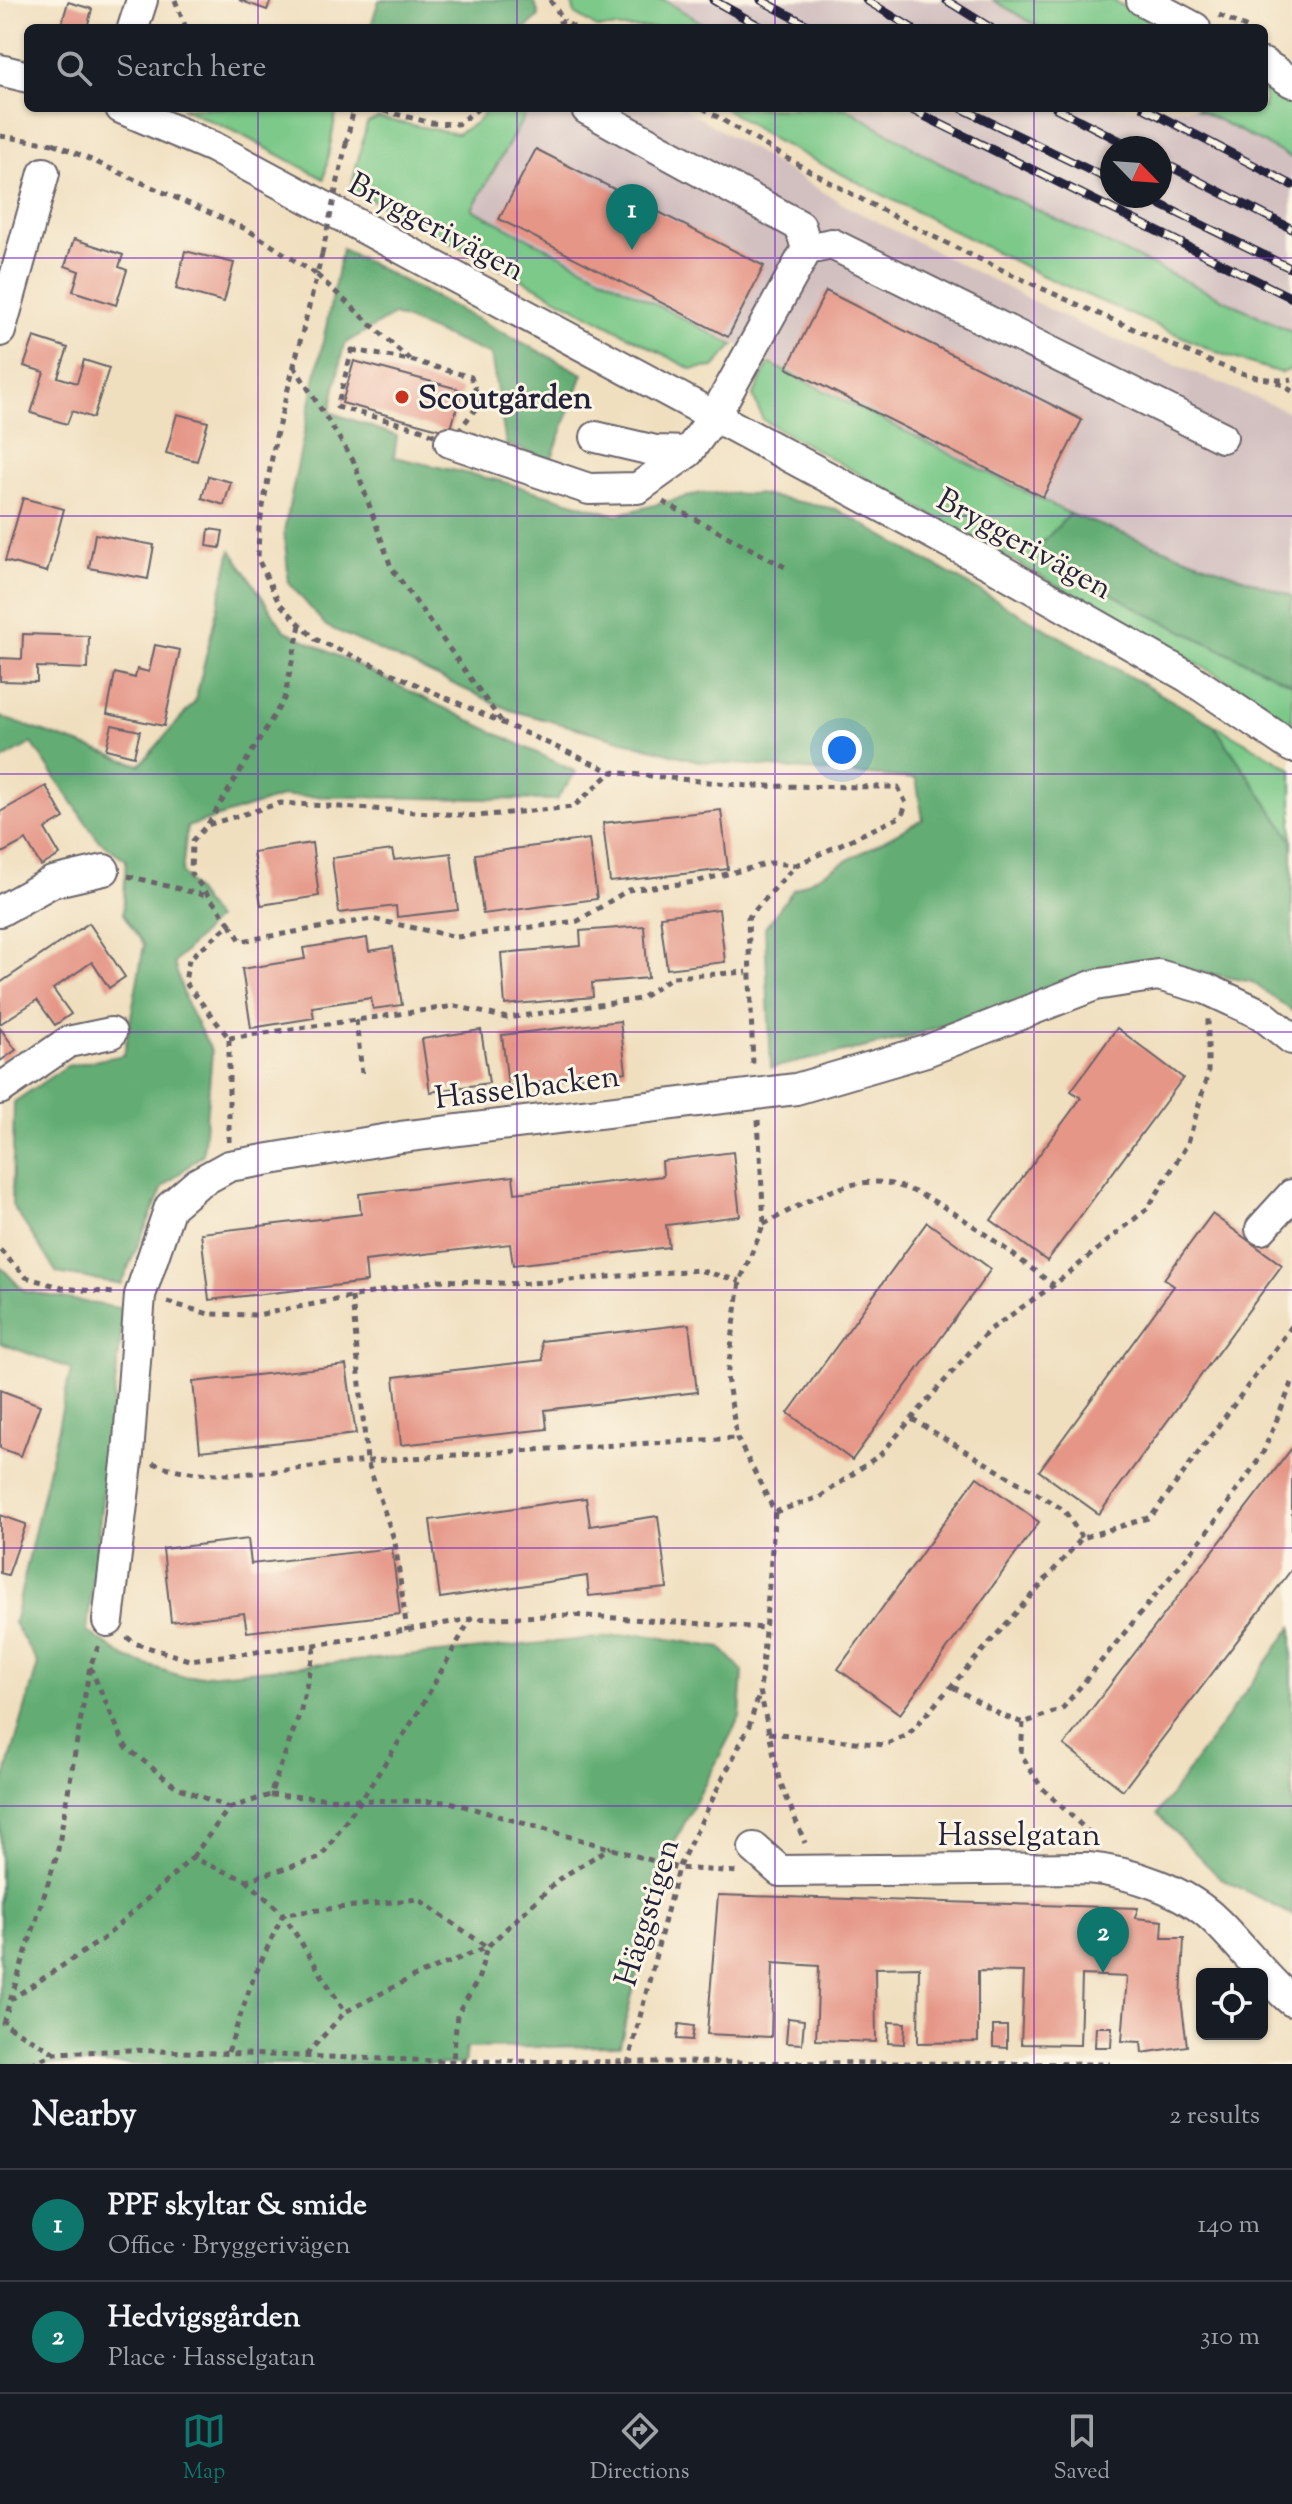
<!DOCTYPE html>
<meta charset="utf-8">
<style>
body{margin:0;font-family:"Sorts Mill Goudy",serif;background:#242831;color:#f1f3f6}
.controls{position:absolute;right:24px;bottom:24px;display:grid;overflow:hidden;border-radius:12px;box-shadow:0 2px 6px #0004}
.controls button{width:72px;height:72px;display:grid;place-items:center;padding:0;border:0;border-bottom:2px solid #363941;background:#171b24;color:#f1f3f6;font:40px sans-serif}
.compass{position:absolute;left:1100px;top:136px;width:72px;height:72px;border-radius:50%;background:#171b24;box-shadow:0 2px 6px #0004;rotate:115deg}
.you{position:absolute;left:842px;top:750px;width:28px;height:28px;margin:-20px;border:6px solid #fff;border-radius:50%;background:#1a73e8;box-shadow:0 0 0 12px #1a73e833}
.badge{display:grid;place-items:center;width:52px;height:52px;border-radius:50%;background:#0f766e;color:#fff;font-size:26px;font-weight:700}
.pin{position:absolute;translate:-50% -66px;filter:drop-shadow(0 2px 4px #0008)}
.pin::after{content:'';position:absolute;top:42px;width:28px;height:24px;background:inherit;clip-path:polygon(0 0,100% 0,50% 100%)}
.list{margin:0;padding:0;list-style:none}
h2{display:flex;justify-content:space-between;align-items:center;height:104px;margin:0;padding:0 32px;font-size:34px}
h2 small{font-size:26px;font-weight:400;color:#9ea1a6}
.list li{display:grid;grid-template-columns:52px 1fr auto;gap:24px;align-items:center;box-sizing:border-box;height:112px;padding:0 32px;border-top:2px solid #363941}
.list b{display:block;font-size:30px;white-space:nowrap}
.list p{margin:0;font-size:26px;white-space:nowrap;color:#9ea1a6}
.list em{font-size:26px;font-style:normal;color:#9ea1a6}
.icon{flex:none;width:44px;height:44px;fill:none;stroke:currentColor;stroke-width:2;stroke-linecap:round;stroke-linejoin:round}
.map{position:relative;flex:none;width:1292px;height:2064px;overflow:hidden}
.search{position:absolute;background:#171b24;box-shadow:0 2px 6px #0004;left:24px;right:24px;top:24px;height:88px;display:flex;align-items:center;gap:20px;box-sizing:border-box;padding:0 28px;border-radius:12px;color:#9ea1a6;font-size:30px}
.sheet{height:328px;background:#171b24}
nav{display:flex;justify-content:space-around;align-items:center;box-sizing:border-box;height:112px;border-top:2px solid #363941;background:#171b24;font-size:22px;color:#9ea1a6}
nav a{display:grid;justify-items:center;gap:4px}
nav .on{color:#0f766e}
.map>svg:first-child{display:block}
.industrial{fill:#d2bfc0;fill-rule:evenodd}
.green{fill:#7bc989;stroke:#4e7662;stroke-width:2}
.forest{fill:#64ad75;stroke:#436858;stroke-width:2}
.building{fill:#e59687}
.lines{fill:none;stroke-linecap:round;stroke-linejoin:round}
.minor-casing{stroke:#6a6469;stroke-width:34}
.path{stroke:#6a6469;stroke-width:5;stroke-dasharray:6 6;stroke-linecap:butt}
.minor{stroke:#fff;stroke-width:30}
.rail-casing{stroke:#22223b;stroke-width:9}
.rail{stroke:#fcf5e5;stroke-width:6;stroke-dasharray:18;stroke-linecap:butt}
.path-bridge{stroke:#6a6469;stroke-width:5;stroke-dasharray:6 6;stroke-linecap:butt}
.grid{fill:none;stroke:#7b2cbf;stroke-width:2;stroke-opacity:0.55}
.poi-dot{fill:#c8321e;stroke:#fcf5e5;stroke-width:3}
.labels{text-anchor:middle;stroke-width:6;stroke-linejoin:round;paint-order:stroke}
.street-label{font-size:32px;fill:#22223b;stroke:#fcf5e5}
.poi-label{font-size:32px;font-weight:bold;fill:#22223b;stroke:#fcf5e5;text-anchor:start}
</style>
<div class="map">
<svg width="1292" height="2064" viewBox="0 0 1292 2064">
<rect width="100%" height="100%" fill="#fcf5e5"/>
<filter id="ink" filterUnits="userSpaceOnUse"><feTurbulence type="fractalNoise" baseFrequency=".0125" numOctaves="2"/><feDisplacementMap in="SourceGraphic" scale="16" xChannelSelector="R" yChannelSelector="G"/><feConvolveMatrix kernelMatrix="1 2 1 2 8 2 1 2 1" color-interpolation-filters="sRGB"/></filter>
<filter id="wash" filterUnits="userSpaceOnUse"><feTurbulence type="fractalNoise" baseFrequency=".006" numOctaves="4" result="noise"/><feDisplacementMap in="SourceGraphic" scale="32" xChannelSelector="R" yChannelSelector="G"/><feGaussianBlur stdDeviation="1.8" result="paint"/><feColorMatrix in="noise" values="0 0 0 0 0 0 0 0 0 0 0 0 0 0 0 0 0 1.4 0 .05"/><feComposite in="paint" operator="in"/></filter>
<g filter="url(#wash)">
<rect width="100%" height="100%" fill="#f0dfbf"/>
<g class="industrial">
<polygon points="664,0 993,0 1041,28 711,28"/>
<polygon points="529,108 683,108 850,208 1078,324 1292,413 1292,596 1070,514 472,209"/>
<path d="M846,108H1195L1292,158V332L941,164ZM1112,148H1160V196H1112Z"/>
</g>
<g class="green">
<polygon points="571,0 664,0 711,28 597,28 575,14"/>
<polygon points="993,0 1112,0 1165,28 1041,28"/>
<polygon points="1264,81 1292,101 1292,158 1195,108 1264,108"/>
<polygon points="181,108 337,108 324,179 238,133"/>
<polygon points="488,108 529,108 472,209 734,345 714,367 691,369 351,189 367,123 378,118 457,134 477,122"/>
<polygon points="724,108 846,108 941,164 1292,332 1292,369 1281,373 1224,355 1043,276 774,140"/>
<polygon points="769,363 1070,514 1037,549 1144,612 1292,684 1292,723 1249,693 763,420 753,396"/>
<polygon points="1213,724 1292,769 1292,840"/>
</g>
<g class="forest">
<polygon points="379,0 534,0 539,16 526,28 370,28"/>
<polygon points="342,249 583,374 551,460 506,444 491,355 394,315 344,344 330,412 397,436 394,457 500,481 616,515 701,493 757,494 836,509 1213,724 1292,840 1292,1011 1252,982 1137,960 903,1039 771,1068 765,928 793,890 923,819 916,779 698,761 510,710 326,626 289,583 284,531"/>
<polygon points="1070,514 1292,596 1292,684 1144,612 1036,549"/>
<polygon points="231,550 284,630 576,772 556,800 284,796 187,827 182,873 216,919 174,963 187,1005 212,1052 203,1154 163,1187 121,1284 57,1273 12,1205 14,1102 67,1066 124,1055 144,945 123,914 126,860 98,840 32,743 0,761 0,717 140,765 195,702"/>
<polygon points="0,1266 24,1291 124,1309 87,1631 126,1658 184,1677 640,1634 721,1648 743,1671 740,1717 662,1866 620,2046 466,2048 464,2064 0,2064 0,1795 38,1664 14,1623 71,1369 0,1343"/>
<polygon points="1292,1627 1292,1915 1219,1877 1157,1814"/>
</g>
<g id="blocks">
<g class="building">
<polygon points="239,0 271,0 267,10"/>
<polygon points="68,2 92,9 87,28 62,23"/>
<polygon points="536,149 764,266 728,337 499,219"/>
<polygon points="74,239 123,255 119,267 127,270 116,305 73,291 79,271 65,266"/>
<polygon points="185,251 234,263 224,302 176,289"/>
<polygon points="826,291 1082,420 1043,497 787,368"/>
<polygon points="34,337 68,348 58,377 77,383 84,360 109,368 93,418 72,411 67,424 31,413 44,372 24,366"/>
<polygon points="354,361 462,390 450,432 342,403"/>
<polygon points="177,414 208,422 197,461 166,453"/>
<polygon points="208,476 231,482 224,505 202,498"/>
<polygon points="23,498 64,509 47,572 5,561"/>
<polygon points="209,529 223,531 220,548 207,546"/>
<polygon points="95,534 154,545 148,579 89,568"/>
<polygon points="23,634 89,636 88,669 37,667 37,682 0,681 0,658 22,659"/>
<polygon points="155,645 180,650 164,726 107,714 115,673 135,678 137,669 149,672"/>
<polygon points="112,725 140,731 134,756 106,749"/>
<polygon points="46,786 64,818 45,829 60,855 41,866 26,840 0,854 0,812"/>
<polygon points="721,810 728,869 610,882 603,823"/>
<polygon points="589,839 597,899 483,914 475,854"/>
<polygon points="312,843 319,896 261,905 253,852"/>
<polygon points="392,850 394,860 451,853 458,910 397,917 396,906 339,913 332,858"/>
<polygon points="719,909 725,962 667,969 660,916"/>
<polygon points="89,923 125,977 109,988 92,962 53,989 71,1014 55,1025 37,1000 0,1024 0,983"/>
<polygon points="644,926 648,978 592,983 593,997 505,1005 501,953 581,946 580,931"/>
<polygon points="367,938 369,951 393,947 402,1005 373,1009 371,998 312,1007 314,1018 251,1028 242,969 305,959 303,948"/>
<polygon points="620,1021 626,1072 508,1086 502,1035"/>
<polygon points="0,1028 16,1050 0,1061"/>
<polygon points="1117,1028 1183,1078 1047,1261 991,1220 1081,1098 1071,1091"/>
<polygon points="481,1030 489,1083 430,1092 422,1039"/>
<polygon points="733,1152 740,1216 666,1225 669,1247 513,1265 510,1244 365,1261 367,1282 209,1300 201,1233 361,1214 359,1194 513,1176 515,1193 663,1176 662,1161"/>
<polygon points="1212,1214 1282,1265 1099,1514 1039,1471 1174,1286 1164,1279"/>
<polygon points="927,1222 991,1269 852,1460 788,1413"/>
<polygon points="689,1324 697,1392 545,1410 547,1429 401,1445 394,1377 543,1360 541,1341"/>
<polygon points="346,1365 356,1434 200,1451 193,1382"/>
<polygon points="0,1390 40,1405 21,1456 0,1448"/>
<polygon points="1292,1448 1292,1569 1123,1790 1064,1745"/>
<polygon points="977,1477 1039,1522 900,1714 838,1669"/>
<polygon points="586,1498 590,1526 658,1516 667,1588 589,1596 587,1576 440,1598 430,1520"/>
<polygon points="0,1515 26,1524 8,1575 0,1573"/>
<polygon points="248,1539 251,1564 392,1548 400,1614 247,1632 244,1613 171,1622 163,1549"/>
<polygon points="718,1895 1138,1908 1135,1918 1163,1921 1162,1938 1184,1938 1181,1999 1187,2046 1142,2053 1141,2042 1122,2041 1127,1977 1082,1975 1080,2045 1021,2044 1024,1972 978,1971 978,2042 918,2043 919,1967 875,1968 876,2042 816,2040 819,1966 773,1963 771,2037 707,2034"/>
<polygon points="788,2018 804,2020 802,2044 786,2043"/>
<polygon points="889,2022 905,2023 904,2044 888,2043"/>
<polygon points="679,2024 694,2026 692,2040 677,2039"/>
<polygon points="993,2026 1007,2026 1007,2048 993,2047"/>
<polygon points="1096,2027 1112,2027 1111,2047 1095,2047"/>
</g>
</g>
</g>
<g filter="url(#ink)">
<use href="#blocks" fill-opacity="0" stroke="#6a6469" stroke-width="2"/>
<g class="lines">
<g class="minor-casing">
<g id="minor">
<polyline points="1142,0 1195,28"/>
<polyline points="133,28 142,0"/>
<polyline points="1264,64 1292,82"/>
<polyline points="0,70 28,77"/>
<polyline points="121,108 213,147 997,568 1188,677 1292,747"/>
<polyline points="587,109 800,226 807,249"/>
<polyline points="807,249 832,244 1222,437"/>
<polyline points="0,331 44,173"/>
<polyline points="596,437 656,451 688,452"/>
<polyline points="450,442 589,489 638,488 688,452 715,415 807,249"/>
<polyline points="0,911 52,882 104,870"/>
<polyline points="0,1089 68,1042 111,1033"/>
<polyline points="1261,1229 1292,1195"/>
<polyline points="108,1621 128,1454 140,1295 170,1207 198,1183 229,1166 401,1137 796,1089 926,1051 1095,985 1158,975 1207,989 1261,1014 1292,1039"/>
<path d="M754,1848L780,1871L1088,1868C1130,1872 1185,1890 1216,1921C1242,1946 1264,1978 1292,2001"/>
</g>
</g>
<g class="path">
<polyline points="175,0 186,28"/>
<polyline points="550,0 564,21"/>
<polyline points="1219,15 1247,28"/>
<polyline points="547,28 564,21 575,28"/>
<polyline points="372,108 432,123 458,124 479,108"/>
<path d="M703,108C848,198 1002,274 1160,340C1195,354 1255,386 1292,379"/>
<polyline points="0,136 53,144"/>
<polyline points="53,143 248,230 317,275 322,254"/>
<polyline points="346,144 354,108"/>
<polygon points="352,350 410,360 471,377 480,403 450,442 420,429 337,407"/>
<polyline points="410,360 317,275 276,436 259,528 258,559 279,603 315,639 612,772 748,786 898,787 906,803 902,816 796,865 748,918 753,1067"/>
<polyline points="294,366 354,462 391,567 501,721"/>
<polyline points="1277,382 1292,391"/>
<polyline points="663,502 785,567"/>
<polyline points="208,824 284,699 300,625"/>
<polyline points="128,876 207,896"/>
<polyline points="230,924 241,941 372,919 457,937 578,921 628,890 695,882 770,863 795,865"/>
<polyline points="356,1020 362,1073"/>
<polyline points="229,1038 455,1006 507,1018 640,999 672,977 747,972"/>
<polyline points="758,1120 764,1224 740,1281 727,1377 737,1438 775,1512 760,1691 779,1779 805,1843"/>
<polyline points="229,1142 229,1038 185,982 189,959 230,924 191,873 192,842 207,825 281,803 477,816 573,807 612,772"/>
<path d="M764,1224C797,1207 835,1183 873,1182C925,1180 1011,1255 1054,1285"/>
<polyline points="0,1250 26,1277 62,1288 114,1293"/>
<polyline points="352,1297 367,1461 395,1542 407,1631"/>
<polyline points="167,1302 209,1314 257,1315 439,1280 519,1284 698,1270 740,1281"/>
<polyline points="912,1419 1064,1510 1082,1538"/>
<path d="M153,1463C217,1487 303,1465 371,1461C493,1452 615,1445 737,1438"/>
<polyline points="775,1512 820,1497 881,1454 988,1331 1054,1285 1148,1208 1188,1143 1208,1073 1208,1018"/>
<polyline points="127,1637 134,1643 189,1660 315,1645 471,1619 571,1615 765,1628"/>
<polyline points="90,1667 126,1747 175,1786 229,1808 192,1858"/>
<polyline points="953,1687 1001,1715 1023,1723 1062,1709 1212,1526 1262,1455 1292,1383"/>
<polyline points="1023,1723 1021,1754 1041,1787 1097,1840"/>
<polyline points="769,1733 885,1745 908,1735 1082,1538 1151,1517 1292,1326"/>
<polyline points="270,1795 361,1800 417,1714 470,1620"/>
<polyline points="229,1808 270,1795 301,1710 315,1645"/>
<polyline points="246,1880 283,1914 345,2012"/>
<polyline points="10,2000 103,1939 192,1858 246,1880 320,1858 361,1800 450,1802 678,1868 739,1872"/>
<polyline points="228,2052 253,1979 283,1914 418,1899 487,1947 478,1980 457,2015 453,2061"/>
<polyline points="55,2053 3,2023 57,1855 90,1666 99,1645"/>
<polyline points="306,2055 345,2012 411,1978 487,1947 559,1879 611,1847"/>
<polyline points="31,2064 55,2053 129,2050 440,2061 1110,2064"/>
<polyline points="628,2064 678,1868 749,1726 760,1692"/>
</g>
<use href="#minor" class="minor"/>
<g class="rail-casing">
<g id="rail">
<polyline points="713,0 763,28"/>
<polyline points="761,0 813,28"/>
<polyline points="866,0 912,28"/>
<polyline points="946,0 991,28"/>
<polyline points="908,108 1292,298"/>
<polyline points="961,108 1112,181"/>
<polyline points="1056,108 1134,148"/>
<polyline points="1144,108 1292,185"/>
<polyline points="1160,161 1292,229"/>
<polyline points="1143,196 1292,269"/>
</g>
</g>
<use href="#rail" class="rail"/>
<polyline class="path-bridge" points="322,254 346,144"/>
</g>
</g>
<path class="grid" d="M258,0V28M517,0V28M775,0V28M1034,0V28M258,108V2064M517,108V2064M775,108V2064M1034,108V2064M0,258H1292M0,516H1292M0,774H1292M0,1032H1292M0,1290H1292M0,1548H1292M0,1806H1292"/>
<circle class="poi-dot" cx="402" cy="397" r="8"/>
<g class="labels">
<g class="street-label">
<text transform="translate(437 226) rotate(28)" y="11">Bryggerivägen</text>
<text transform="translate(1025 543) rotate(29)" y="11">Bryggerivägen</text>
<text transform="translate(527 1086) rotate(-7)" y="11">Hasselbacken</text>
<text x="1019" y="1845">Hasselgatan</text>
<text transform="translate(646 1912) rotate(-73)" y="11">Häggstigen</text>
</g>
<g class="poi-label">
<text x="418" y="408">Scoutgården</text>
</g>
</g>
</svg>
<div class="controls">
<button><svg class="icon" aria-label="locate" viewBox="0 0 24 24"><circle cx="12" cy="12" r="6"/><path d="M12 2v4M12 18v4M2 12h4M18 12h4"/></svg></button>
</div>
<svg class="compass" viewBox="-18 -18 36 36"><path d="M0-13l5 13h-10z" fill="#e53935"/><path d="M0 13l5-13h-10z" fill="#9ea1a6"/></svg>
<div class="you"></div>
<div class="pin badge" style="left:632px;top:250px">1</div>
<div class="pin badge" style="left:1103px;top:1973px">2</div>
<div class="search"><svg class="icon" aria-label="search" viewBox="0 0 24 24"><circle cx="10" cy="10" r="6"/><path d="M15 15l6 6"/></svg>Search here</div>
</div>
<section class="sheet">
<h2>Nearby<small>2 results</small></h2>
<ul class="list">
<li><span class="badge">1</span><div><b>PPF skyltar &amp; smide</b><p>Office · Bryggerivägen</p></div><em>140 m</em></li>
<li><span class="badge">2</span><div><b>Hedvigsgården</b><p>Place · Hasselgatan</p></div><em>310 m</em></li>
</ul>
</section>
<nav>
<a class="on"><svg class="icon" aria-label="map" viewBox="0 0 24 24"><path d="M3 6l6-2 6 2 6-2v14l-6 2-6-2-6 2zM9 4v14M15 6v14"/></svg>Map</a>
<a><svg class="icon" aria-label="directions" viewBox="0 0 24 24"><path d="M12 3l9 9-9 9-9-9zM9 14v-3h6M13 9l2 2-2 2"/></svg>Directions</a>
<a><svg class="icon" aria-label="saved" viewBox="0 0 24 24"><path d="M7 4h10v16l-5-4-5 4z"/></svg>Saved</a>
</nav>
